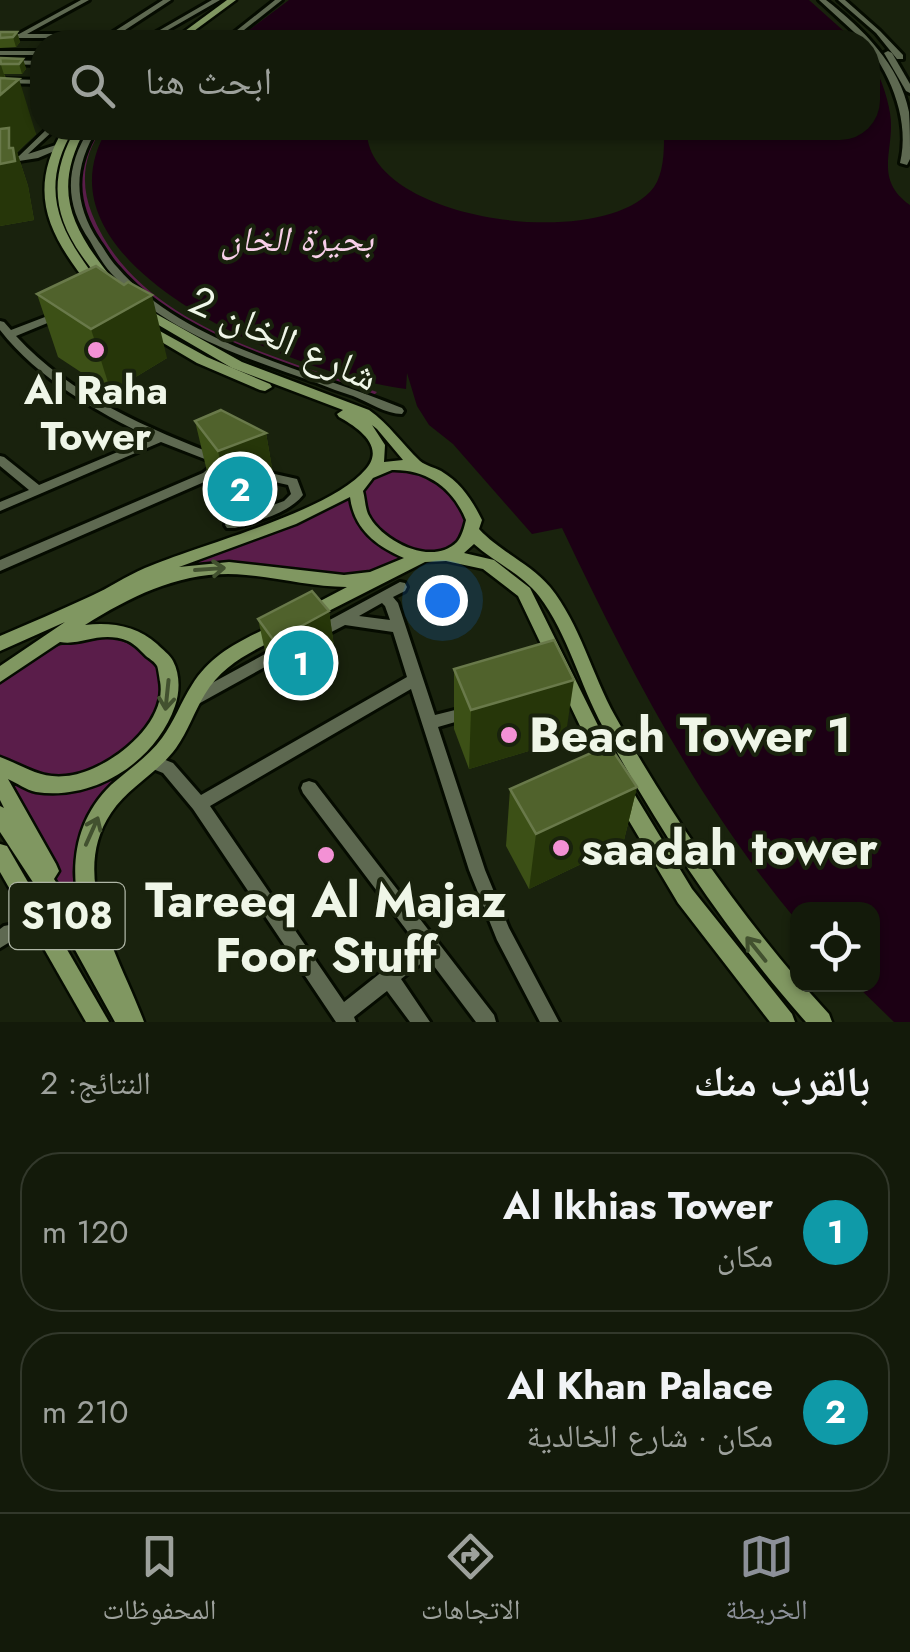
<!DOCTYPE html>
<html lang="ar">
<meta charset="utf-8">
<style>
body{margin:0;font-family:Jost,"Noto Naskh Arabic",sans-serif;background:#202718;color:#f1f3f6;direction:rtl}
.controls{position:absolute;right:30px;bottom:30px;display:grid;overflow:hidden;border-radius:20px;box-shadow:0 2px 8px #0004}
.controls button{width:90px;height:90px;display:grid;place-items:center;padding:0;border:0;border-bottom:2px solid #32382b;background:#131a0a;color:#f1f3f6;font:50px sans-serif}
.you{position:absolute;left:442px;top:600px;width:35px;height:35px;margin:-25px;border:8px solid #fff;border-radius:50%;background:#1a73e8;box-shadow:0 0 0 15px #1a73e833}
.badge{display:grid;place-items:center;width:65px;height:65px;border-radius:50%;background:#8c9099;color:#fff;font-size:32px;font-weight:700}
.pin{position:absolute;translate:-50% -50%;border:5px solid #fff;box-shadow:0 2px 10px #0006}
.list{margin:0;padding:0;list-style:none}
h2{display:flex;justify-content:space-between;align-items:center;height:130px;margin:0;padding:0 40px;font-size:42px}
h2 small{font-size:32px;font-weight:400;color:#9da19c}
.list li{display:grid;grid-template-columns:65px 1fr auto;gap:30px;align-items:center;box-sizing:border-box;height:160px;margin:0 20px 20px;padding:0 20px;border:2px solid #32382b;border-radius:40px}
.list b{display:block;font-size:38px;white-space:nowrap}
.list p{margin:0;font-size:32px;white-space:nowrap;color:#9da19c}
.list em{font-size:32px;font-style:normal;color:#9da19c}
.icon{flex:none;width:55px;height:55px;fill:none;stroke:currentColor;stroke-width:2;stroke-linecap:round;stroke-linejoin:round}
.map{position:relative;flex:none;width:910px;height:1022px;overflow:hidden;direction:ltr}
.search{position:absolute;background:#131a0a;box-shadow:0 2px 8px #0004;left:30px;right:30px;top:30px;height:110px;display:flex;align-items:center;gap:25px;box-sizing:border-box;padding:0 35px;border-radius:40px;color:#9da19c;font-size:38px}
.sheet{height:490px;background:#131a0a}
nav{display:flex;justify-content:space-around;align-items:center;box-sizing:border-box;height:140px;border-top:2px solid #32382b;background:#131a0a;font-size:28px;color:#9da19c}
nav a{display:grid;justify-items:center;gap:5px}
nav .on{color:#8c9099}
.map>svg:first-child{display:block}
.green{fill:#5a1d4a}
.water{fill:#1c0014}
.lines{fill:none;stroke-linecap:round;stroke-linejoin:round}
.minor-casing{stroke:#050b00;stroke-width:6}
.major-casing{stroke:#050b00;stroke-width:5}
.minor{fill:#5e6951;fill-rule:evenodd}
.major{fill:#809761;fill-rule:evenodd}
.wall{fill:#3c5016}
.shaded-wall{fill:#263609}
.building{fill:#50622c;stroke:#69794a;stroke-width:2.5}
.oneway{stroke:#42512f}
.poi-dot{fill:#f391d5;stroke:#19220d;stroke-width:4}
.labels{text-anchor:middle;stroke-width:8;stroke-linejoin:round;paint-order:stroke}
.far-water-label{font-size:35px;font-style:italic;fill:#f8cfe9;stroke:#19220d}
.shield{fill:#19220d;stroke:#afb6a6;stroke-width:2.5}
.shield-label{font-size:38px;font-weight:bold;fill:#eff6e8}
.street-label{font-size:40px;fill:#eff6e8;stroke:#19220d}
.poi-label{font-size:40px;font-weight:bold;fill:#eff6e8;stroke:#19220d}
.near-poi-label{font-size:48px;font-weight:bold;fill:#eff6e8;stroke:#19220d;text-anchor:start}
</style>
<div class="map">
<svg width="910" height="1022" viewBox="0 0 910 1022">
<rect width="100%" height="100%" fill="#19220d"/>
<g class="green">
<path d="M98,128H103C83,154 80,184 92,214C136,325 277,356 377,392L374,395C273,363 146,329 92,228C74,194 77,159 98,128Z"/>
<path d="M390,469C399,470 412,468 421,472C453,484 493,540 438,552C393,561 326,491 390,469Z"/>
<path d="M350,497C356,528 378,545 406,559C328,592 289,559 214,563C187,564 163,574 138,582Z"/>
<path d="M96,635C253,659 94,836 0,757V682L52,648Z"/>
<path d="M137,760L143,761C113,795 68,831 73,880C75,901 84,922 90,942L8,786L12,782L28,789Z"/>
</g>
<g class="water">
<polygon points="289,0 809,0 856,42 609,42 537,33 468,42 227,42 237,39"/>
<path d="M868,56C879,71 887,95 890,113C896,149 872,178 910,205V1022H894L856,985L872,984V909H798L797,921C698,803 628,667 562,528L532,534L453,444L429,425L417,406L407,373L406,389C305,377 22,268 108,128H367C362,221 604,254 654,187C665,171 664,146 664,128H868Z"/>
</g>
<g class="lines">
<g class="minor-casing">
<g id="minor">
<polygon points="81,0 89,0 27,34 110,34 163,0 171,0 119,34 153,34 212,0 220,0 154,38 0,38 0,34 19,34"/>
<polygon points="275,0 282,0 229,42 222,42"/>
<path d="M819,0H826C862,28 900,65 909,112C910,127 910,144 910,159L907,165L900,163C910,123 892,77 868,46V42H865Z"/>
<polygon points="838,0 845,0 880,31 903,55 903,59 897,59 876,33"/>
<rect x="0" y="51" width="42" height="4"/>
<polygon points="888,51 892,53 910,84 910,93 906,91 884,53"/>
<polygon points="0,60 42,61 42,65 0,64"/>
<polygon points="0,79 42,80 42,84 0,83"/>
<polygon points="48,128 56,128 28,154 56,145 60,147 59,149 38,158 0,164 0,158 19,156"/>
<path d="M90,128H98C73,167 73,203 99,242C105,250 110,260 117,267C184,345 310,370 402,408L404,411L402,414C386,414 368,402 353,396C341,392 329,388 317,383C243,357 166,333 111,273C103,264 96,252 90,241C64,203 65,167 90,128Z"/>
<path d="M58,312L62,313V317L16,336C71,396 148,429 222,457L224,460L222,463L226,466L211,479L0,571V560L203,473L215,463L161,442L0,511V502L29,490L0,466V456L4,457L39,485L151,438C96,411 38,379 0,330V321L4,322L11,330Z"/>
<path d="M261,471L297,479L303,495C288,514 259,520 235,528H227L225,525L227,522L284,501L291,494L288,485L257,478L255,475L257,472Z"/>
<path d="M400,582L405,583L407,587L405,591L393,597L398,603L435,715L471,706L476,708L478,712L476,716L438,727L485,870L509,928L559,1022H540L497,940L469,870L411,689L210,806L344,1002L417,944L303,793L301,788L303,783L309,781L315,783L494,1015L496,1022H476L428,958L401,979L430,1022H410L387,991L354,1017L356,1022H336L193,809L163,773L148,767L145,762L148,757L153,755L173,763L201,795L407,677L393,632L345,625L318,639L313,637L311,633L313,629ZM382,603L385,606L390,620L359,616Z"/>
<polygon points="278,647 283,649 285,653 283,657 200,703 195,705 190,703 188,699 190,695"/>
<polygon points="45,918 51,921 54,927 51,933 13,940 0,948 0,929 4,926"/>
</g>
</g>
<g class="major-casing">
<g id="major">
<polygon points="227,0 236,0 179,42 170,42"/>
<path d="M64,128H74C37,191 60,232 101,285L95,289L91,288C48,234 26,192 64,128Z"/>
<path d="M76,128H86C50,192 73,230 115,282L109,286C98,279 90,267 82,256C51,212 50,174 76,128Z"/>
<path d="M142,306L242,362L369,410C389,424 402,444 420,461C426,466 434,467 441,471C461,483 472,500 482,520L479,529C500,552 530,563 550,587C580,624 592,675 615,716C668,810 728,898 798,980V984H802L829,1014L832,1022H806C726,932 660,832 603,727C580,685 568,634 539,596C522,574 494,562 474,544L464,553L494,560L530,588L617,764L615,770L608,772L601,770L518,596L483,569L446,561L425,562L311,620L305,619L303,614L305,609L347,587C313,587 280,578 246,575C186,569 135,594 85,625C112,622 137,626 157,644C162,649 170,655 173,661C180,674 180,692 175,706C156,761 95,801 36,792C26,790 17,783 8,779L56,864L59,871L54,879L85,928C68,877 71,824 111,785C128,770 148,757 162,738C174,722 181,702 192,685C211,654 240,641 271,626L277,624L283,626L285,631L283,636C252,651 223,664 205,694C194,712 188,731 176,748C158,773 128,787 111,813C67,878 121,959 144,1022H115L63,928L0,832V806L4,808L0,800V757C27,767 42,781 73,775C110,768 168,724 160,681C160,681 158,667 157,666C155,662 150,659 146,656C140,650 136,645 128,641C100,630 82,646 60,642L0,682V666L65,622L0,651V636C30,623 61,610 91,596C109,588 126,576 145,568C201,544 330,512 366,469C386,446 357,427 339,417L337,414L343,410L232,368L138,313L136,310ZM372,425L377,429L403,460L384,462L385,445ZM392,470C427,469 453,488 466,520C464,528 462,536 457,542C432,567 381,541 368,514C365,507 365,498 363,491L373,478ZM350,497C354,529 376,546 404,558L370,572L344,575L229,562L179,567L296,524Z"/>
<polygon points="147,324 207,357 270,384 272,387 265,391 260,390 197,363 143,331 143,325"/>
<polygon points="623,784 630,787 692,889 792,1014 795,1022 770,1022 678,903 616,799 614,793 616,787"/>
<polygon points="0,844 7,846 109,1022 86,1022 0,872"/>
</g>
</g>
<use href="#minor" class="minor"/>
<use href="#major" class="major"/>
</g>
<g class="wall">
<polygon points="0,32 17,32 20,42 16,47 0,48"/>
<polygon points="0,58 23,59 26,69 22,74 4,74 36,134 17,152 28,186 34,220 0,226"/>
<polygon points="37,294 167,358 111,392 58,357"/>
<polygon points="195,421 266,433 277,497 232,515 210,484"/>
<polygon points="329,611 336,660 284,690 269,669 258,619"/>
<polygon points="454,669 565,740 469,769 454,729"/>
<polygon points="637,787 623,844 529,889 506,846 510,789"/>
</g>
<g class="shaded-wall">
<polygon points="17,32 20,42 16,47 13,37"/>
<polygon points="23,59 26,69 22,74 19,64"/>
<polygon points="0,62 8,87 19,79 36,134 17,152 28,186 34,220 0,226"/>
<polygon points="152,295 167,358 111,392 91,329"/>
<polygon points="266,433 277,497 232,515 218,451"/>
<polygon points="329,611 336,660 284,690 274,641"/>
<polygon points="574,680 565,740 469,769 471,710"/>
<polygon points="637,787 623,844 529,889 536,834"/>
</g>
<g class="building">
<polygon points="0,32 17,32 13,37 0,38"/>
<polygon points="0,58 23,59 19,64 1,64"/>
<polygon points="0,78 19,79 0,95"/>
<polygon points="9,128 9,148 13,148 15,161 0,164 0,129"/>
<polygon points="96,266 124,285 128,282 152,295 91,329 37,294"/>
<polygon points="221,410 266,433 218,451 195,421"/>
<polygon points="312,591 329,611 274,641 258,619"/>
<polygon points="554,640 574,680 471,710 454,669"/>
<polygon points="609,745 637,787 536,834 510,789"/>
</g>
<defs><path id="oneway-shaft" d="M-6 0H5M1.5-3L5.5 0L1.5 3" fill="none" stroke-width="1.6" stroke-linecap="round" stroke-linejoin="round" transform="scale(2.5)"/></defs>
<g class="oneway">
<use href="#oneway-shaft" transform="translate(210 569) rotate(-4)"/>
<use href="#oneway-shaft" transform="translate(167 695) rotate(96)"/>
<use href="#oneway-shaft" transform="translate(92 831) rotate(-66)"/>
<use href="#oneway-shaft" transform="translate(756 949) rotate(-129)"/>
</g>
<g class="poi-dot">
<circle cx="96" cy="350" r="10"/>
<circle cx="509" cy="735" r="10"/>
<circle cx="561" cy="848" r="10"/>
<circle cx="326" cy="855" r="10"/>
</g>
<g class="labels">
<g class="far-water-label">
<text x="297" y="251">بحيرة الخان</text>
</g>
<rect class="shield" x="9.5" y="883" width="115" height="66" rx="8"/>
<g class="shield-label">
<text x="67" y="929">S108</text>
</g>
<g class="street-label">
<text transform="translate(284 338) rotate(24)" y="14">شارع الخان 2</text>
</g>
<g class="poi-label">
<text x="96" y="404">Al Raha<tspan x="96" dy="46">Tower</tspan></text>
</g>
<g class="near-poi-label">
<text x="529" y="752">Beach Tower 1</text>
<text x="581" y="865">saadah tower</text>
<text x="326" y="917" text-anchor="middle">Tareeq Al Majaz<tspan x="326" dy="55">Foor Stuff</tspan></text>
</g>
</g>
</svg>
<div class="controls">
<button><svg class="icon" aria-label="locate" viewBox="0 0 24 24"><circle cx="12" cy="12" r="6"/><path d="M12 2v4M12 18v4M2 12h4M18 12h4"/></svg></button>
</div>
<div class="you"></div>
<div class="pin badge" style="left:301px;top:663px;background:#0f9aa8">1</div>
<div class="pin badge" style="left:240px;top:489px;background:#0f9aa8">2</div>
<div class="search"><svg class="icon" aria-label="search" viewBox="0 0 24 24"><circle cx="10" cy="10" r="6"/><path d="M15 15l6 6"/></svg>ابحث هنا</div>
</div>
<section class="sheet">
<h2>بالقرب منك<small>النتائج: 2</small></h2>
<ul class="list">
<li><span class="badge" style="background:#0f9aa8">1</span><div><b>Al Ikhias Tower</b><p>مكان</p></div><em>120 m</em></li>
<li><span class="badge" style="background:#0f9aa8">2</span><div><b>Al Khan Palace</b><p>مكان · شارع الخالدية</p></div><em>210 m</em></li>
</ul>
</section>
<nav>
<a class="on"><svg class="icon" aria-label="map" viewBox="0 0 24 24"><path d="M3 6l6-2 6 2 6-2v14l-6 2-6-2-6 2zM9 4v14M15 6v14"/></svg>الخريطة</a>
<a><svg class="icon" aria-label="directions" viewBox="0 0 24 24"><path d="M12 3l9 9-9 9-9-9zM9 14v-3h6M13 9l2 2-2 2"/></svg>الاتجاهات</a>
<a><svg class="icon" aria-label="saved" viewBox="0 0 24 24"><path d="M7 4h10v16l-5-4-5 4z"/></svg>المحفوظات</a>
</nav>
